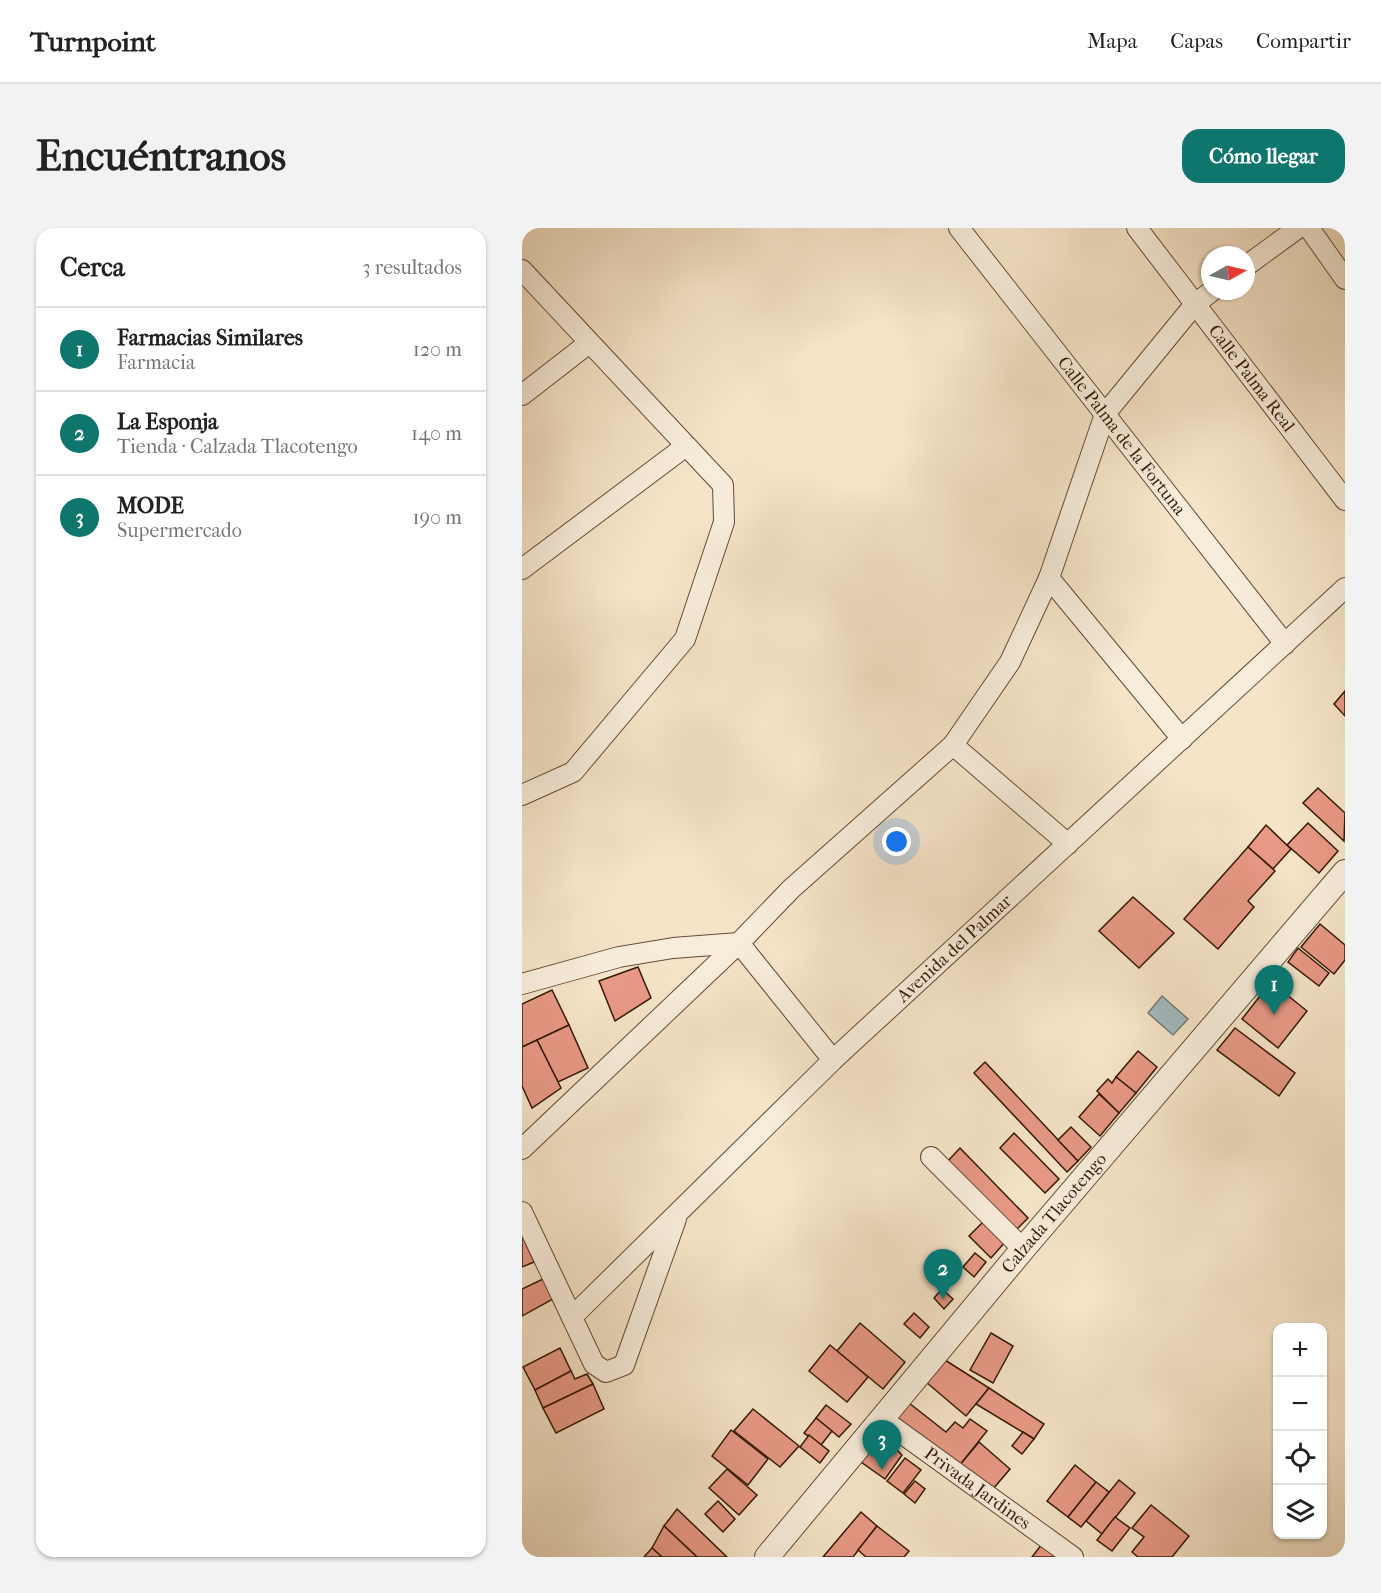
<!DOCTYPE html>
<html lang="es">
<meta charset="utf-8">
<style>
body{margin:0;font-family:"IM FELL French Canon",serif;background:#f2f2f2;color:#222}
.controls{position:absolute;right:18px;bottom:18px;display:grid;overflow:hidden;border-radius:12px;box-shadow:0 2px 4px #0004}
.controls button{width:54px;height:54px;display:grid;place-items:center;padding:0;border:0;border-bottom:2px solid #e0e0e0;background:#fff;color:#222;font:30px sans-serif}
.compass{position:absolute;left:679px;top:18px;width:54px;height:54px;border-radius:50%;background:#fff;box-shadow:0 2px 4px #0004;rotate:82deg}
.you{position:absolute;left:375px;top:614px;width:21px;height:21px;margin:-15px;border:4px solid #fff;border-radius:50%;background:#1a73e8;box-shadow:0 0 0 9px #1a73e833}
.badge{display:grid;place-items:center;width:39px;height:39px;border-radius:50%;background:#0f766e;color:#fff;font-size:20px;font-weight:700}
.pin{position:absolute;translate:-50% -50px;filter:drop-shadow(0 2px 3px #0008)}
.pin::after{content:'';position:absolute;top:32px;width:21px;height:18px;background:inherit;clip-path:polygon(0 0,100% 0,50% 100%)}
.list{margin:0;padding:0;list-style:none}
h2{display:flex;justify-content:space-between;align-items:center;height:78px;margin:0;padding:0 24px;font-size:26px}
h2 small{font-size:20px;font-weight:400;color:#767676}
.list li{display:grid;grid-template-columns:39px 1fr auto;gap:18px;align-items:center;box-sizing:border-box;height:84px;padding:0 24px;border-top:2px solid #e0e0e0}
.list b{display:block;font-size:22px;white-space:nowrap}
.list p{margin:0;font-size:20px;white-space:nowrap;color:#767676}
.list em{font-size:20px;font-style:normal;color:#767676}
.icon{flex:none;width:33px;height:33px;fill:none;stroke:currentColor;stroke-width:2;stroke-linecap:round;stroke-linejoin:round}
.map{position:relative;flex:none;width:823px;height:1329px;overflow:hidden;border-radius:18px}
header{display:flex;align-items:center;gap:36px;box-sizing:border-box;height:84px;padding:0 30px;background:#fff;border-bottom:2px solid #e0e0e0}
header strong{font-size:28px}
nav{display:flex;gap:33px;margin-inline-start:auto;font-size:21px}
.intro{display:flex;align-items:center;justify-content:space-between;box-sizing:border-box;height:144px;padding:0 36px}
h1{margin:0;font-size:42px}
.button{padding:15px 27px;border-radius:18px;background:#0f766e;color:#fff;font-size:21px;font-weight:700}
main{display:flex;gap:36px;padding:0 36px}
aside{flex:1;background:#fff;border-radius:18px;box-shadow:0 2px 4px #0004}
.map>svg:first-child{display:block}
.water{fill:#a3bbc1;stroke:#777a75;stroke-width:1.5}
.building{fill:#e89985;stroke:#341804;stroke-width:1.5}
.lines{fill:none;stroke-linecap:round;stroke-linejoin:round}
.minor-casing{stroke:#644b35;stroke-width:22}
.tertiary-casing{stroke:#644b35;stroke-width:26}
.minor{stroke:#f8eddb;stroke-width:20}
.tertiary{stroke:#f8eddb;stroke-width:24}
.labels{text-anchor:middle;stroke-width:4.5;stroke-linejoin:round;paint-order:stroke}
.street-label{font-size:18px;fill:#341804;stroke:#f8eddb}
</style>
<header>
<strong>Turnpoint</strong>
<nav><a>Mapa</a><a>Capas</a><a>Compartir</a></nav>
</header>
<div class="intro"><h1>Encuéntranos</h1><a class="button">Cómo llegar</a></div>
<main>
<aside>
<h2>Cerca<small>3 resultados</small></h2>
<ul class="list">
<li><span class="badge">1</span><div><b>Farmacias Similares</b><p>Farmacia</p></div><em>120 m</em></li>
<li><span class="badge">2</span><div><b>La Esponja</b><p>Tienda · Calzada Tlacotengo</p></div><em>140 m</em></li>
<li><span class="badge">3</span><div><b>MODE</b><p>Supermercado</p></div><em>190 m</em></li>
</ul>
</aside>
<div class="map">
<svg width="823" height="1329" viewBox="0 0 823 1329">
<rect width="100%" height="100%" fill="#f5e4c8"/>
<filter id="stains"><feTurbulence type="fractalNoise" baseFrequency=".00333" numOctaves="4"/><feColorMatrix values="0 0 0 0 .2 0 0 0 0 .09 0 0 0 0 .02 0 0 0 .5 -.17"/></filter>
<radialGradient id="worn" r=".72"><stop offset=".6" stop-color="#630" stop-opacity="0"/><stop offset="1" stop-color="#630" stop-opacity=".3"/></radialGradient>
<polygon class="water" points="640,768 666,791 651,807 626,785"/>
<g class="building">
<polygon points="823,463 823,488 812,476"/>
<polygon points="796,560 823,585 822,613 781,575"/>
<polygon points="786,595 816,623 797,645 765,617"/>
<polygon points="744,597 769,621 751,641 726,619"/>
<polygon points="726,619 753,643 726,673 732,679 696,721 662,691"/>
<polygon points="611,669 652,705 617,740 577,703"/>
<polygon points="798,696 823,717 823,732 812,746 779,719"/>
<polygon points="776,720 807,745 797,758 766,734"/>
<polygon points="116,739 129,770 93,793 77,753"/>
<polygon points="749,754 785,783 756,820 720,791"/>
<polygon points="30,762 47,797 0,819 0,776"/>
<polygon points="47,797 66,840 36,854 15,812"/>
<polygon points="713,800 773,845 757,868 695,822"/>
<polygon points="15,812 39,860 10,880 0,858 0,819"/>
<polygon points="616,823 635,839 614,865 594,849"/>
<polygon points="463,834 556,933 545,944 452,845"/>
<polygon points="594,849 614,865 597,885 575,863 586,851 590,855"/>
<polygon points="577,866 597,885 578,908 557,889"/>
<polygon points="549,899 569,919 556,933 536,912"/>
<polygon points="492,905 537,951 523,965 478,920"/>
<polygon points="438,920 506,990 493,1003 425,934"/>
<polygon points="463,992 484,1013 469,1030 447,1008"/>
<polygon points="0,1007 12,1034 0,1039"/>
<polygon points="453,1025 464,1034 452,1049 441,1039"/>
<polygon points="21,1051 31,1071 0,1088 0,1061"/>
<polygon points="420,1061 431,1071 422,1081 412,1070"/>
<polygon points="392,1085 407,1099 398,1110 382,1096"/>
<polygon points="338,1095 383,1134 361,1161 315,1123"/>
<polygon points="469,1105 491,1118 471,1155 448,1142"/>
<polygon points="308,1117 346,1149 325,1174 287,1143"/>
<polygon points="38,1120 49,1143 13,1162 1,1139"/>
<polygon points="423,1132 467,1160 444,1188 404,1154"/>
<polygon points="49,1143 53,1151 65,1146 71,1156 21,1180 13,1162"/>
<polygon points="71,1156 82,1181 34,1205 21,1180"/>
<polygon points="467,1160 522,1196 512,1211 454,1176"/>
<polygon points="387,1175 424,1204 433,1194 441,1200 448,1191 465,1203 437,1238 373,1193"/>
<polygon points="304,1177 329,1196 317,1209 294,1190"/>
<polygon points="231,1181 277,1218 258,1239 212,1203"/>
<polygon points="294,1190 310,1203 299,1217 282,1205"/>
<polygon points="209,1202 246,1231 226,1257 190,1228"/>
<polygon points="501,1204 512,1211 500,1226 490,1218"/>
<polygon points="287,1207 307,1223 298,1235 278,1219"/>
<polygon points="457,1214 488,1241 471,1261 437,1238"/>
<polygon points="364,1219 375,1222 380,1227 363,1251 339,1234 344,1226"/>
<polygon points="383,1230 399,1242 381,1265 365,1253"/>
<polygon points="553,1237 574,1254 546,1289 525,1273"/>
<polygon points="205,1241 235,1267 217,1287 187,1260"/>
<polygon points="597,1252 613,1265 580,1306 564,1293"/>
<polygon points="393,1253 403,1261 393,1275 382,1266"/>
<polygon points="574,1254 587,1264 559,1299 546,1289"/>
<polygon points="196,1273 213,1291 201,1304 183,1286"/>
<polygon points="629,1277 667,1308 650,1329 616,1329 610,1324 622,1309 610,1300"/>
<polygon points="155,1281 205,1329 175,1329 142,1298"/>
<polygon points="339,1284 355,1298 331,1329 301,1329"/>
<polygon points="593,1289 608,1300 590,1323 575,1312"/>
<polygon points="142,1298 175,1329 140,1329 130,1320"/>
<polygon points="355,1298 387,1323 382,1329 344,1329 336,1322"/>
<polygon points="520,1316 535,1328 534,1329 510,1329"/>
<polygon points="130,1320 140,1329 122,1329"/>
</g>
<g class="lines">
<g class="minor-casing">
<g id="minor">
<path id="s1" d="M437,0L763,416"/>
<path id="s2" d="M615,0L823,272"/>
<polyline points="787,0 823,51"/>
<polyline points="724,38 776,0"/>
<polyline points="0,42 201,257 202,294 163,411 51,544 0,567"/>
<polyline points="0,167 67,115"/>
<polyline points="0,341 164,218"/>
<polyline points="527,350 660,511"/>
<polyline points="431,517 546,616"/>
<polyline points="0,756 97,729 151,720 217,715 311,832"/>
<polyline points="0,921 217,715 269,661 431,517 488,434 527,350 583,186 673,76 690,63"/>
<polyline points="409,929 501,1021"/>
<polyline points="0,984 72,1136 84,1144 102,1137 154,991"/>
<path id="s3" d="M50,1089L311,832L823,360"/>
<path id="s4" d="M360,1191L551,1329"/>
</g>
</g>
<g class="tertiary-casing">
<g id="tertiary">
<path id="s5" d="M245,1329L501,1021L823,644"/>
</g>
</g>
<use href="#minor" class="minor"/>
<use href="#tertiary" class="tertiary"/>
</g>
<g class="labels">
<g class="street-label">
<text dy="6" stroke="none"><textPath href="#s2" startOffset="189">Calle Palma Real</textPath></text>
<text dy="6" stroke="none"><textPath href="#s1" startOffset="264">Calle Palma de la Fortuna</textPath></text>
<text dy="6" stroke="none"><textPath href="#s3" startOffset="531">Avenida del Palmar</textPath></text>
<text dy="6" stroke="none"><textPath href="#s5" startOffset="448">Calzada Tlacotengo</textPath></text>
<text dy="6" stroke="none"><textPath href="#s4" startOffset="118">Privada Jardines</textPath></text>
</g>
</g>
<rect width="100%" height="100%" filter="url(#stains)"/>
<rect width="100%" height="100%" fill="url(#worn)"/>
</svg>
<div class="controls">
<button>+</button>
<button>−</button>
<button><svg class="icon" aria-label="locate" viewBox="0 0 24 24"><circle cx="12" cy="12" r="6"/><path d="M12 2v4M12 18v4M2 12h4M18 12h4"/></svg></button>
<button><svg class="icon" aria-label="layers" viewBox="0 0 24 24"><path d="M12 4l9 5-9 5-9-5zM3 14l9 5 9-5"/></svg></button>
</div>
<svg class="compass" viewBox="-18 -18 36 36"><path d="M0-13l5 13h-10z" fill="#e53935"/><path d="M0 13l5-13h-10z" fill="#767676"/></svg>
<div class="you"></div>
<div class="pin badge" style="left:752px;top:787px">1</div>
<div class="pin badge" style="left:421px;top:1071px">2</div>
<div class="pin badge" style="left:360px;top:1242px">3</div>
</div>
</main>
